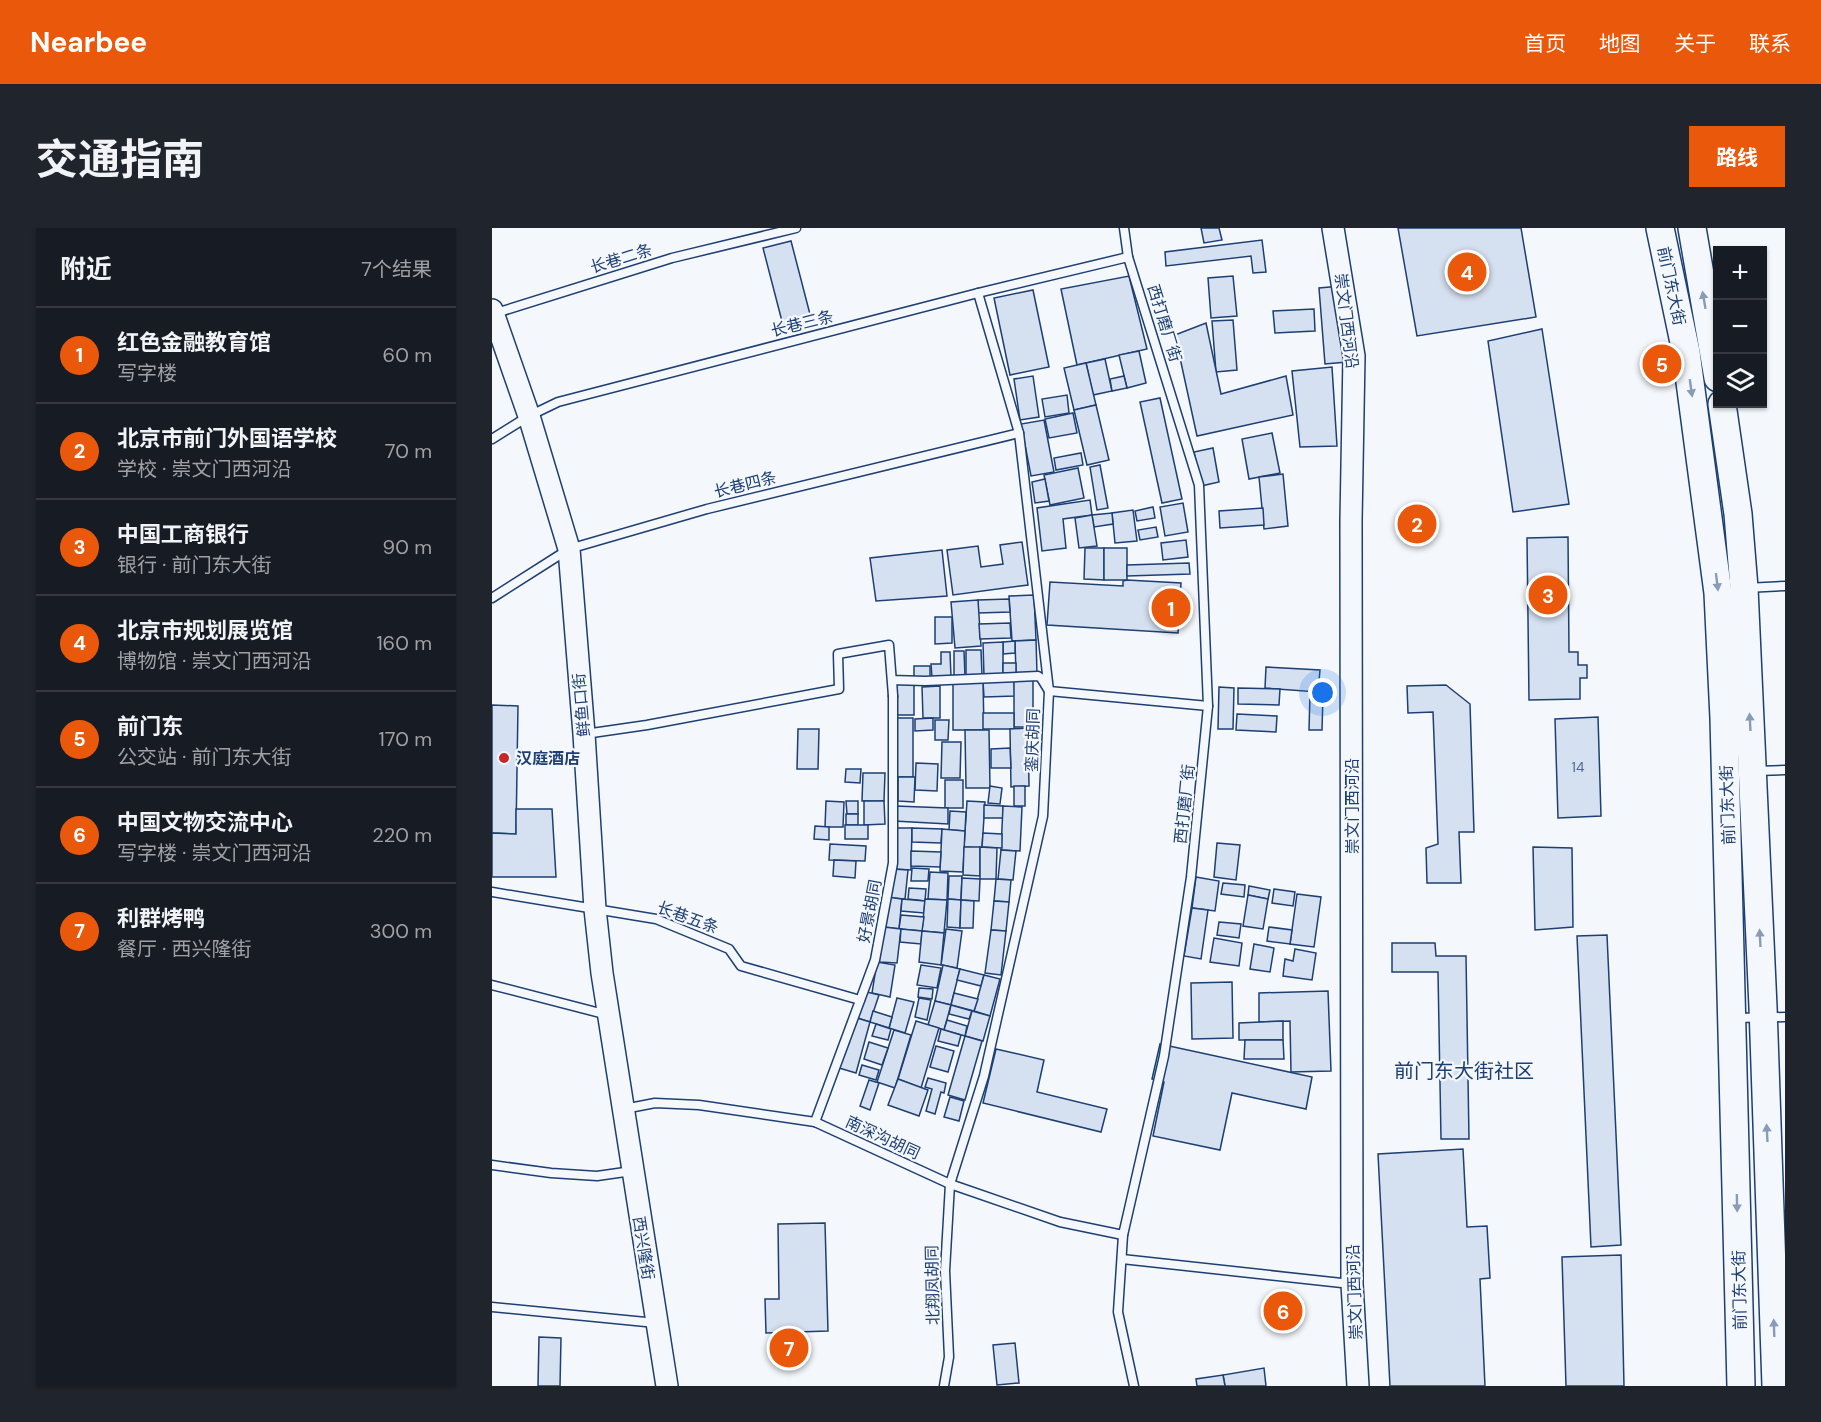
<!DOCTYPE html>
<html lang="zh">
<meta charset="utf-8">
<style>
body{margin:0;font-family:"DM Sans","Noto Sans SC",sans-serif;background:#20242c;color:#f1f3f6}
.controls{position:absolute;right:18px;top:18px;display:grid;overflow:hidden;border-radius:0px;box-shadow:0 2px 4px #0004}
.controls button{width:54px;height:54px;display:grid;place-items:center;padding:0;border:0;border-bottom:2px solid #363941;background:#171b24;color:#f1f3f6;font:30px sans-serif}
.you{position:absolute;left:831px;top:465px;width:21px;height:21px;margin:-15px;border:4px solid #fff;border-radius:50%;background:#1a73e8;box-shadow:0 0 0 9px #1a73e833}
.badge{display:grid;place-items:center;width:39px;height:39px;border-radius:50%;background:#ea580c;color:#fff;font-size:20px;font-weight:700}
.pin{position:absolute;translate:-50% -50%;border:3px solid #fff;box-shadow:0 2px 6px #0006}
.list{margin:0;padding:0;list-style:none}
h2{display:flex;justify-content:space-between;align-items:center;height:78px;margin:0;padding:0 24px;font-size:26px}
h2 small{font-size:20px;font-weight:400;color:#9ea1a6}
.list li{display:grid;grid-template-columns:39px 1fr auto;gap:18px;align-items:center;box-sizing:border-box;height:96px;padding:0 24px;border-top:2px solid #363941}
.list b{display:block;font-size:22px;white-space:nowrap}
.list p{margin:0;font-size:20px;white-space:nowrap;color:#9ea1a6}
.list em{font-size:20px;font-style:normal;color:#9ea1a6}
.icon{flex:none;width:33px;height:33px;fill:none;stroke:currentColor;stroke-width:2;stroke-linecap:round;stroke-linejoin:round}
.map{position:relative;flex:none;width:1293px;height:1158px;overflow:hidden;border-radius:0px}
header{display:flex;align-items:center;gap:36px;box-sizing:border-box;height:84px;padding:0 30px;background:#ea580c;color:#fff}
header strong{font-size:28px}
nav{display:flex;gap:33px;margin-inline-start:auto;font-size:21px}
.intro{display:flex;align-items:center;justify-content:space-between;box-sizing:border-box;height:144px;padding:0 36px}
h1{margin:0;font-size:42px}
.button{padding:15px 27px;border-radius:0px;background:#ea580c;color:#fff;font-size:21px;font-weight:700}
main{display:flex;gap:36px;padding:0 36px}
aside{flex:1;background:#171b24;border-radius:0px;box-shadow:0 2px 4px #0004}
.map>svg:first-child{display:block}
.building{fill:#d5e0f0;stroke:#1d3f73;stroke-width:1.5}
.lines{fill:none;stroke-linecap:round;stroke-linejoin:round}
.service-casing{stroke:#1d3f73;stroke-width:11}
.tertiary-casing{stroke:#1d3f73;stroke-width:24}
.primary-casing{stroke:#1d3f73;stroke-width:30}
.service{stroke:#f4f7fb;stroke-width:8}
.tertiary{stroke:#f4f7fb;stroke-width:21}
.primary{stroke:#f4f7fb;stroke-width:27}
.oneway{fill:#889bb7}
.poi-dot{fill:#c62828;stroke:#f4f7fb;stroke-width:2}
.labels{text-anchor:middle;stroke-width:4.5;stroke-linejoin:round;paint-order:stroke}
.number-label{font-size:14px;fill:#4b6792}
.street-label{font-size:16px;fill:#1d3f73;stroke:#f4f7fb}
.poi-label{font-size:16px;font-weight:bold;fill:#1d3f73;stroke:#f4f7fb;text-anchor:start}
.quarter-label{font-size:20px;fill:#1d3f73;stroke:#f4f7fb}
</style>
<header>
<strong>Nearbee</strong>
<nav><a>首页</a><a>地图</a><a>关于</a><a>联系</a></nav>
</header>
<div class="intro"><h1>交通指南</h1><a class="button">路线</a></div>
<main>
<aside>
<h2>附近<small>7个结果</small></h2>
<ul class="list">
<li><span class="badge">1</span><div><b>红色金融教育馆</b><p>写字楼</p></div><em>60 m</em></li>
<li><span class="badge">2</span><div><b>北京市前门外国语学校</b><p>学校 · 崇文门西河沿</p></div><em>70 m</em></li>
<li><span class="badge">3</span><div><b>中国工商银行</b><p>银行 · 前门东大街</p></div><em>90 m</em></li>
<li><span class="badge">4</span><div><b>北京市规划展览馆</b><p>博物馆 · 崇文门西河沿</p></div><em>160 m</em></li>
<li><span class="badge">5</span><div><b>前门东</b><p>公交站 · 前门东大街</p></div><em>170 m</em></li>
<li><span class="badge">6</span><div><b>中国文物交流中心</b><p>写字楼 · 崇文门西河沿</p></div><em>220 m</em></li>
<li><span class="badge">7</span><div><b>利群烤鸭</b><p>餐厅 · 西兴隆街</p></div><em>300 m</em></li>
</ul>
</aside>
<div class="map">
<svg width="1293" height="1158" viewBox="0 0 1293 1158">
<rect width="100%" height="100%" fill="#f4f7fb"/>
<g class="building">
<polygon points="709,0 727,0 730,12 712,15"/>
<polygon points="906,0 1029,0 1044,89 925,108"/>
<polygon points="770,12 774,44 761,45 759,28 674,38 673,24"/>
<polygon points="299,13 320,94 292,101 271,20"/>
<polygon points="637,48 655,121 585,137 569,61"/>
<polygon points="741,48 745,88 719,90 716,50"/>
<polygon points="849,58 855,134 833,136 827,60"/>
<polygon points="541,62 557,139 518,147 502,70"/>
<polygon points="822,81 823,103 783,105 781,83"/>
<polygon points="741,92 745,142 724,144 720,93"/>
<polygon points="714,95 729,166 794,148 801,187 705,208 683,107"/>
<polygon points="1050,101 1077,276 1021,284 996,113"/>
<polygon points="647,123 654,155 635,160 627,127"/>
<polygon points="613,131 620,163 601,167 594,135"/>
<polygon points="594,135 604,177 582,182 572,140"/>
<polygon points="840,139 845,218 808,219 800,143"/>
<polygon points="541,148 547,189 528,192 522,151"/>
<polygon points="632,148 635,160 620,163 618,151"/>
<polygon points="575,167 577,185 553,189 550,171"/>
<polygon points="668,170 690,271 670,275 648,174"/>
<polygon points="604,177 617,232 595,237 582,182"/>
<polygon points="581,185 585,205 557,210 553,191"/>
<polygon points="552,192 562,244 539,248 529,196"/>
<polygon points="780,205 788,245 757,251 750,211"/>
<polygon points="721,220 727,254 709,258 702,224"/>
<polygon points="589,225 591,237 564,242 562,230"/>
<polygon points="608,237 616,280 605,282 598,239"/>
<polygon points="586,240 592,270 558,277 552,247"/>
<polygon points="791,246 796,298 772,301 767,249"/>
<polygon points="553,251 557,273 543,275 540,254"/>
<polygon points="598,272 600,287 571,291 574,320 550,323 545,280"/>
<polygon points="691,275 696,304 673,308 668,279"/>
<polygon points="661,279 663,290 645,293 643,283"/>
<polygon points="771,280 772,297 728,300 727,283"/>
<polygon points="641,282 645,313 623,315 620,285"/>
<polygon points="620,285 621,296 602,299 600,287"/>
<polygon points="600,287 605,318 587,320 583,290"/>
<polygon points="664,299 666,309 648,312 646,302"/>
<polygon points="1076,309 1077,424 1086,424 1086,437 1095,437 1095,450 1088,450 1088,471 1037,472 1035,310"/>
<polygon points="694,312 696,329 671,332 669,315"/>
<polygon points="530,314 536,357 461,367 455,322 486,318 489,339 511,336 508,317"/>
<polygon points="593,320 612,320 612,352 592,351"/>
<rect x="612" y="320" width="23" height="32"/>
<polygon points="450,322 455,368 384,373 378,330"/>
<polygon points="697,335 698,346 635,348 635,337"/>
<polygon points="635,352 689,355 686,405 555,397 558,354 631,358 631,353"/>
<polygon points="542,367 544,412 520,413 517,368"/>
<polygon points="517,371 518,384 486,385 486,372"/>
<polygon points="486,372 489,418 463,420 459,374"/>
<polygon points="443,389 460,389 460,415 443,416"/>
<polygon points="518,395 519,410 488,411 487,396"/>
<polygon points="544,412 545,445 524,446 523,413"/>
<polygon points="523,413 523,425 511,426 511,414"/>
<polygon points="511,414 511,447 492,448 491,415"/>
<polygon points="474,422 489,422 490,447 474,447"/>
<polygon points="462,423 472,423 473,448 462,449"/>
<polygon points="449,424 458,424 459,449 440,450 439,436 449,436"/>
<rect x="511" y="435" width="13" height="10"/>
<rect x="422" y="438" width="16" height="13"/>
<polygon points="774,439 828,442 826,464 773,460"/>
<polygon points="522,452 523,468 492,469 491,454"/>
<rect x="522" y="452" width="19" height="47"/>
<polygon points="461,454 491,454 492,502 461,502"/>
<rect x="401" y="456" width="21" height="31"/>
<polygon points="954,457 978,476 982,604 967,604 969,655 935,655 934,620 946,616 941,484 916,485 915,458"/>
<polygon points="448,458 448,490 431,490 430,459"/>
<polygon points="727,459 742,460 741,501 726,501"/>
<polygon points="746,460 788,461 787,477 746,476"/>
<polygon points="818,466 831,467 830,502 817,502"/>
<polygon points="0,477 26,478 24,606 0,605"/>
<rect x="491" y="485" width="31" height="16"/>
<polygon points="745,486 785,488 784,504 744,502"/>
<polygon points="1106,489 1109,588 1066,590 1063,491"/>
<rect x="404" y="490" width="17" height="59"/>
<polygon points="441,490 441,502 423,503 423,491"/>
<polygon points="443,492 457,492 456,512 443,512"/>
<polygon points="536,500 537,558 519,559 518,501"/>
<polygon points="306,501 327,501 326,541 305,541"/>
<polygon points="473,502 497,502 498,560 474,560"/>
<polygon points="450,514 469,514 468,550 449,550"/>
<polygon points="518,520 519,540 499,540 499,521"/>
<polygon points="424,535 446,536 445,563 423,562"/>
<polygon points="354,541 369,541 368,555 353,554"/>
<polygon points="371,545 393,545 392,573 370,573"/>
<polygon points="406,549 423,549 422,574 406,573"/>
<rect x="453" y="552" width="18" height="28"/>
<polygon points="498,558 510,560 508,576 496,575"/>
<rect x="522" y="558" width="11" height="20"/>
<polygon points="334,573 352,574 351,599 333,599"/>
<polygon points="354,573 366,573 366,586 355,586"/>
<polygon points="372,573 392,573 393,596 372,597"/>
<polygon points="475,573 493,574 490,620 472,619"/>
<polygon points="492,577 511,578 511,590 492,590"/>
<polygon points="403,578 456,580 456,596 402,593"/>
<polygon points="511,578 530,579 528,623 509,622"/>
<polygon points="24,581 60,581 64,649 0,649 0,605 24,606"/>
<polygon points="458,583 474,584 473,603 457,602"/>
<rect x="354" y="586" width="12" height="11"/>
<rect x="353" y="597" width="23" height="14"/>
<polygon points="323,598 337,599 337,612 322,611"/>
<polygon points="402,600 420,600 419,642 401,641"/>
<polygon points="420,600 450,601 449,615 420,614"/>
<polygon points="450,601 473,603 471,644 448,643"/>
<polygon points="491,605 510,606 510,620 490,619"/>
<polygon points="725,615 748,617 744,652 722,649"/>
<polygon points="338,616 374,618 373,633 337,632"/>
<polygon points="472,619 488,619 488,648 471,647"/>
<polygon points="488,619 505,620 504,651 488,651"/>
<polygon points="1041,619 1080,620 1081,699 1043,702"/>
<polygon points="509,622 524,623 521,652 506,651"/>
<polygon points="419,623 449,624 448,639 419,638"/>
<polygon points="342,632 364,633 363,650 341,648"/>
<polygon points="420,640 437,641 436,653 419,653"/>
<polygon points="401,641 416,642 413,671 398,670"/>
<polygon points="438,644 456,645 455,672 436,671"/>
<polygon points="457,648 470,648 469,672 456,671"/>
<polygon points="704,649 727,653 723,683 700,680"/>
<polygon points="470,650 488,651 487,673 469,672"/>
<polygon points="504,651 519,652 517,674 502,673"/>
<polygon points="731,655 753,657 752,669 729,666"/>
<polygon points="757,658 778,662 776,671 756,667"/>
<polygon points="417,660 434,661 433,673 416,671"/>
<polygon points="782,661 803,664 801,678 780,675"/>
<polygon points="805,666 829,669 822,719 798,716"/>
<polygon points="756,667 776,671 771,701 751,698"/>
<polygon points="395,669 410,671 407,701 392,699"/>
<polygon points="410,671 433,673 432,685 409,683"/>
<polygon points="433,671 455,672 452,705 430,703"/>
<polygon points="456,671 469,672 468,700 455,699"/>
<polygon points="469,672 482,673 481,700 468,700"/>
<polygon points="502,673 517,674 514,703 499,702"/>
<polygon points="700,680 716,682 709,731 692,728"/>
<polygon points="409,687 432,689 430,703 407,701"/>
<polygon points="727,694 749,696 747,710 725,707"/>
<polygon points="392,699 409,701 405,735 387,734"/>
<polygon points="777,699 800,702 798,716 775,713"/>
<polygon points="409,701 430,703 429,716 408,714"/>
<polygon points="454,701 470,703 465,740 449,737"/>
<polygon points="499,702 514,703 509,747 493,745"/>
<polygon points="430,703 452,705 449,737 427,734"/>
<polygon points="1115,707 1129,1017 1099,1019 1085,708"/>
<polygon points="722,710 750,715 747,738 718,734"/>
<polygon points="900,715 943,715 944,728 974,728 977,911 949,911 946,744 900,744"/>
<polygon points="762,716 782,720 778,744 758,741"/>
<polygon points="803,721 824,725 820,752 791,748 793,731 801,733"/>
<polygon points="385,734 403,737 398,769 380,765"/>
<polygon points="429,737 449,740 445,760 425,757"/>
<polygon points="451,737 468,741 459,777 443,773"/>
<polygon points="468,741 492,747 489,758 465,752"/>
<polygon points="492,747 508,751 498,788 482,783"/>
<polygon points="740,754 741,810 700,811 699,755"/>
<polygon points="427,760 441,761 440,771 426,769"/>
<polygon points="371,763 387,767 378,794 362,789"/>
<polygon points="836,763 839,843 799,844 798,793 767,794 767,765"/>
<polygon points="462,765 486,771 482,783 459,777"/>
<polygon points="405,770 422,774 413,805 397,800"/>
<polygon points="427,770 439,772 435,792 423,789"/>
<polygon points="443,773 459,777 452,802 436,797"/>
<polygon points="459,777 480,783 477,791 457,786"/>
<polygon points="381,783 400,789 397,800 378,794"/>
<polygon points="480,783 498,788 491,813 473,808"/>
<polygon points="362,789 378,794 364,845 347,840"/>
<polygon points="455,792 475,798 473,808 452,802"/>
<polygon points="424,793 447,800 429,860 406,851"/>
<polygon points="791,793 791,812 747,812 747,795"/>
<polygon points="384,796 399,801 396,812 380,808"/>
<polygon points="449,801 469,807 466,818 446,813"/>
<polygon points="402,802 419,807 403,860 385,854"/>
<polygon points="473,808 490,813 473,872 456,867"/>
<polygon points="753,812 791,812 792,831 752,831"/>
<polygon points="377,814 396,820 390,837 372,831"/>
<polygon points="668,816 820,849 814,881 740,865 728,922 661,908 672,854 660,851"/>
<polygon points="444,818 462,823 456,844 438,839"/>
<polygon points="504,821 552,832 545,864 615,881 609,904 491,875"/>
<polygon points="370,837 387,842 384,852 367,847"/>
<polygon points="436,850 454,855 452,865 449,864 443,886 434,883 440,861 433,859"/>
<polygon points="406,851 436,862 427,888 396,877"/>
<polygon points="377,852 387,855 378,882 368,878"/>
<polygon points="458,869 472,873 467,893 452,889"/>
<polygon points="971,921 975,999 995,998 998,1050 988,1051 993,1158 898,1158 886,926"/>
<polygon points="333,995 336,1103 274,1105 273,1071 287,1071 286,996"/>
<polygon points="1129,1027 1132,1158 1074,1158 1070,1029"/>
<polygon points="47,1109 69,1110 68,1158 46,1158"/>
<polygon points="523,1115 527,1155 505,1157 501,1117"/>
<polygon points="772,1140 774,1158 733,1158 731,1147"/>
<polygon points="731,1147 733,1158 705,1158 704,1151"/>
</g>
<g class="lines">
<g class="service-casing">
<g id="service">
<polyline points="632,0 636,29 707,257 716,478 699,649 672,828 631,1007 626,1084 642,1158"/>
<polyline points="1,86 180,30 304,0"/>
<polyline points="0,211 37,188 66,174 486,65 636,29"/>
<polyline points="1254,360 1293,358"/>
<polyline points="0,370 77,321 215,281 527,205"/>
<polyline points="93,506 155,497 347,461 346,426 397,417 401,468 400,452 433,453 546,448 549,450 557,463 716,478"/>
<polyline points="1264,543 1293,542"/>
<polyline points="0,664 164,691 237,721 249,738 368,772"/>
<polyline points="0,757 116,787"/>
<polyline points="1244,790 1293,789"/>
<polyline points="132,881 163,875 207,877 323,894 458,956 568,994 631,1007"/>
<polyline points="323,894 383,732 401,635 401,468"/>
<polyline points="0,937 59,945 105,948 140,943"/>
<polyline points="630,1031 859,1056"/>
<polyline points="0,1079 164,1095"/>
<polyline points="452,1158 457,1129 453,1043 458,956 492,848 551,588 557,463 527,205 486,65"/>
</g>
</g>
<g class="tertiary-casing">
<g id="tertiary">
<polyline points="841,0 862,128 859,293 860,1056 866,1158"/>
<polyline points="0,82 37,188 77,321 92,506 103,681 110,745 175,1158"/>
</g>
</g>
<g class="primary-casing">
<g id="primary">
<polyline points="1168,0 1194,124 1226,365 1232,490 1249,1158"/>
<polyline points="1200,0 1226,150"/>
<polyline points="1230,176 1246,286 1252,360 1271,779 1284,1158"/>
</g>
</g>
<use href="#service" class="service"/>
<use href="#tertiary" class="tertiary"/>
<use href="#primary" class="primary"/>
</g>
<defs><path id="oneway-solid" d="M-6-.8H1V-3.2L6.5 0L1 3.2V.8H-6Z" transform="scale(1.5)"/></defs>
<g class="oneway">
<use href="#oneway-solid" transform="translate(1212 72) rotate(-100)"/>
<use href="#oneway-solid" transform="translate(1199 160) rotate(82)"/>
<use href="#oneway-solid" transform="translate(1225 354) rotate(83)"/>
<use href="#oneway-solid" transform="translate(1258 494) rotate(-93)"/>
<use href="#oneway-solid" transform="translate(1268 710) rotate(-93)"/>
<use href="#oneway-solid" transform="translate(1275 905) rotate(-93)"/>
<use href="#oneway-solid" transform="translate(1245 975) rotate(89)"/>
<use href="#oneway-solid" transform="translate(1282 1100) rotate(-92)"/>
</g>
<circle class="poi-dot" cx="12" cy="530" r="6"/>
<g class="labels">
<g class="number-label">
<text x="1086" y="544">14</text>
</g>
<g class="street-label">
<text transform="translate(129 30) rotate(-17)" y="6">长巷二条</text>
<text transform="translate(1180 58) rotate(78)" y="6">前门东大街</text>
<text transform="translate(855 93) rotate(83)" y="6">崇文门西河沿</text>
<text transform="translate(310 95) rotate(-14)" y="6">长巷三条</text>
<text transform="translate(673 95) rotate(73)" y="6">西打磨厂街</text>
<text transform="translate(253 256) rotate(-14)" y="6">长巷四条</text>
<text transform="translate(89 477) rotate(-95)" y="6">鲜鱼口街</text>
<text transform="translate(540 512) rotate(-88)" y="6">銮庆胡同</text>
<text transform="translate(692 576) rotate(-84)" y="6">西打磨厂街</text>
<text transform="translate(1235 577) rotate(-92)" y="6">前门东大街</text>
<text transform="translate(860 578) rotate(-90)" y="6">崇文门西河沿</text>
<text transform="translate(377 683) rotate(-79)" y="6">好景胡同</text>
<text transform="translate(196 689) rotate(20)" y="6">长巷五条</text>
<text transform="translate(391 909) rotate(25)" y="6">南深沟胡同</text>
<text transform="translate(152 1020) rotate(81)" y="6">西兴隆街</text>
<text transform="translate(440 1057) rotate(-91)" y="6">北翔凤胡同</text>
<text transform="translate(1247 1062) rotate(-91)" y="6">前门东大街</text>
<text transform="translate(862 1064) rotate(-92)" y="6">崇文门西河沿</text>
</g>
<g class="poi-label">
<text x="24" y="536">汉庭酒店</text>
</g>
<g class="quarter-label">
<text x="972" y="850">前门东大街社区</text>
</g>
</g>
</svg>
<div class="controls">
<button>+</button>
<button>−</button>
<button><svg class="icon" aria-label="layers" viewBox="0 0 24 24"><path d="M12 4l9 5-9 5-9-5zM3 14l9 5 9-5"/></svg></button>
</div>
<div class="you"></div>
<div class="pin badge" style="left:679px;top:380px">1</div>
<div class="pin badge" style="left:925px;top:296px">2</div>
<div class="pin badge" style="left:1056px;top:367px">3</div>
<div class="pin badge" style="left:975px;top:44px">4</div>
<div class="pin badge" style="left:1170px;top:136px">5</div>
<div class="pin badge" style="left:791px;top:1083px">6</div>
<div class="pin badge" style="left:297px;top:1120px">7</div>
</div>
</main>
